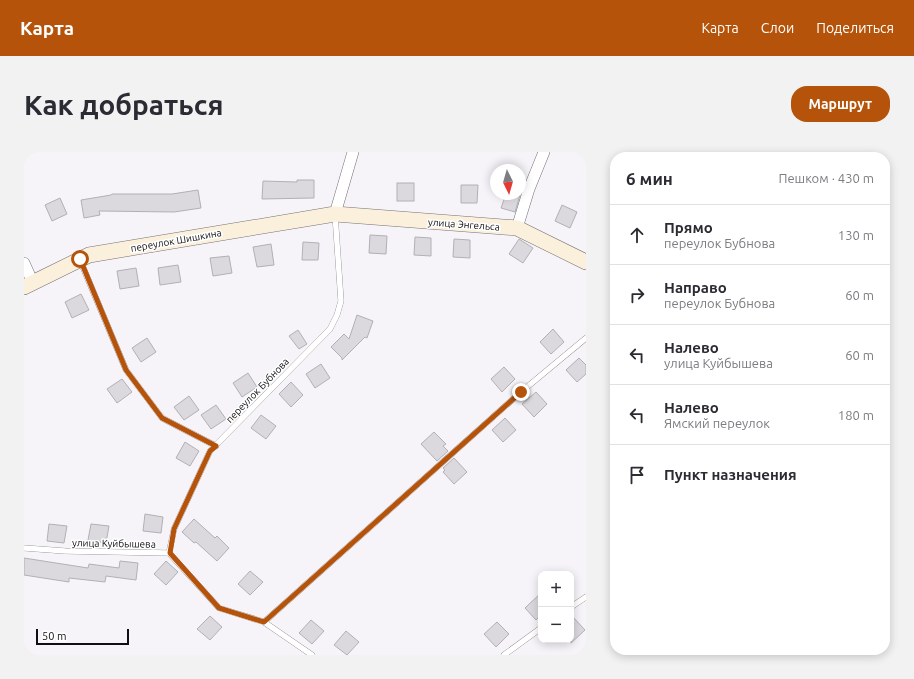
<!DOCTYPE html>
<html lang="ru">
<meta charset="utf-8">
<style>
body{margin:0;font-family:Ubuntu,sans-serif;background:#f2f2f3;color:#2b2b33}
.controls{position:absolute;right:12px;bottom:12px;display:grid;overflow:hidden;border-radius:8px;box-shadow:0 2px 10px #0003}
.controls button{width:36px;height:36px;display:grid;place-items:center;padding:0;border:0;border-bottom:1px solid #e1e1e2;background:#fff;color:#2b2b33;font:20px sans-serif}
.compass{position:absolute;left:466px;top:12px;width:36px;height:36px;border-radius:50%;background:#fff;box-shadow:0 2px 10px #0003;rotate:175deg}
.scale{position:absolute;left:12px;bottom:10px;width:93px;box-sizing:border-box;padding-left:4px;border:2px solid #0f0e10;border-top:0;font-size:11px;line-height:14px;white-space:nowrap;color:#0f0e10;-webkit-text-stroke:3px #fff;paint-order:stroke}
.stop{position:absolute;width:12px;height:12px;margin:-9px;border:3px solid #b45309;border-radius:50%;background:#fff}
.stop.end{background:#b45309;border-color:#fff;box-shadow:0 1px 4px #0008}
.list{margin:0;padding:0;list-style:none}
h2{display:flex;justify-content:space-between;align-items:center;height:52px;margin:0;padding:0 16px;font-size:17px}
h2 small{font-size:13px;font-weight:400;color:#7c7c81}
.list li{display:grid;grid-template-columns:26px 1fr auto;gap:12px;align-items:center;box-sizing:border-box;height:60px;padding:0 16px;border-top:1px solid #e1e1e2}
.list b{display:block;font-size:15px;white-space:nowrap}
.list p{margin:0;font-size:13px;white-space:nowrap;color:#7c7c81}
.list em{font-size:13px;font-style:normal;color:#7c7c81}
.icon{flex:none;width:22px;height:22px;fill:none;stroke:currentColor;stroke-width:2;stroke-linecap:round;stroke-linejoin:round}
.map{position:relative;flex:none;width:562px;height:503px;overflow:hidden;border-radius:16px}
header{display:flex;align-items:center;gap:24px;box-sizing:border-box;height:56px;padding:0 20px;background:#b45309;color:#fff}
header strong{font-size:19px}
nav{display:flex;gap:22px;margin-inline-start:auto;font-size:14px}
.intro{display:flex;align-items:center;justify-content:space-between;box-sizing:border-box;height:96px;padding:0 24px}
h1{margin:0;font-size:28px}
.button{padding:10px 18px;border-radius:16px;background:#b45309;color:#fff;font-size:14px;font-weight:700}
main{display:flex;gap:24px;padding:0 24px}
aside{flex:1;background:#fff;border-radius:16px;box-shadow:0 2px 10px #0003}
.map>svg:first-child{display:block}
.building{fill:#dbd9de;stroke:#b1b0b5}
.lines{fill:none;stroke-linecap:round;stroke-linejoin:round}
.lane-casing{stroke:#757276;stroke-width:6}
.street-casing{stroke:#757276;stroke-width:12}
.secondary-casing{stroke:#757276;stroke-width:16}
.lane{stroke:#fff;stroke-width:5.5}
.street{stroke:#fff;stroke-width:11}
.secondary{stroke:#fbf0dc;stroke-width:15}
.route{stroke:#b45309;stroke-width:5}
.labels{text-anchor:middle;stroke-width:3;stroke-linejoin:round;paint-order:stroke}
.street-label{font-size:10px;fill:#0f0e10;stroke:#fff}
</style>
<header>
<strong>Карта</strong>
<nav><a>Карта</a><a>Слои</a><a>Поделиться</a></nav>
</header>
<div class="intro"><h1>Как добраться</h1><a class="button">Маршрут</a></div>
<main>
<div class="map">
<svg width="562" height="503" viewBox="0 0 562 503">
<rect width="100%" height="100%" fill="#f7f4f9"/>
<g class="building">
<polygon points="273,28 290,28 290,46 238,47 239,29 273,30"/>
<rect x="373" y="31" width="17" height="18"/>
<polygon points="437,33 454,33 453,51 437,51"/>
<polygon points="174,38 177,56 150,60 75,59 76,63 60,66 57,48 87,43 88,42 148,42"/>
<polygon points="482,42 496,43 491,60 477,56"/>
<polygon points="36,46 43,62 28,69 21,53"/>
<polygon points="538,53 553,60 546,76 531,69"/>
<polygon points="346,83 363,84 362,102 345,101"/>
<polygon points="391,85 407,86 407,104 390,103"/>
<polygon points="430,87 446,88 446,106 429,105"/>
<polygon points="495,87 509,96 499,111 485,102"/>
<polygon points="279,90 295,91 294,108 278,108"/>
<polygon points="247,92 250,113 233,115 229,95"/>
<polygon points="205,104 208,121 189,124 186,106"/>
<polygon points="154,113 157,130 136,133 134,116"/>
<polygon points="112,116 115,134 96,137 93,119"/>
<polygon points="57,142 65,158 48,166 41,150"/>
<polygon points="333,163 349,169 343,186 341,185 318,208 318,206 307,195 320,182 325,187"/>
<polygon points="529,177 540,190 527,202 516,190"/>
<polygon points="274,178 283,192 275,197 265,184"/>
<polygon points="123,186 132,200 117,210 108,196"/>
<polygon points="555,206 562,213 562,222 553,230 542,218"/>
<polygon points="297,212 306,226 291,236 282,222"/>
<polygon points="480,215 491,227 478,240 467,227"/>
<polygon points="224,221 233,235 218,245 209,231"/>
<polygon points="98,227 108,240 93,251 83,237"/>
<polygon points="267,230 279,243 267,255 255,242"/>
<polygon points="512,240 523,252 510,265 498,252"/>
<polygon points="165,244 175,258 160,268 150,255"/>
<polygon points="192,253 202,267 187,277 177,263"/>
<polygon points="237,263 252,274 242,287 227,276"/>
<polygon points="481,266 492,278 479,290 468,278"/>
<polygon points="410,280 422,292 419,294 424,299 413,309 397,292"/>
<polygon points="161,290 175,299 166,314 152,306"/>
<polygon points="430,306 443,320 430,332 419,320 421,318 419,316"/>
<polygon points="121,362 139,365 137,381 119,379"/>
<polygon points="170,367 191,386 193,384 205,396 193,409 172,390 170,391 158,380"/>
<polygon points="25,372 43,374 40,391 23,389"/>
<polygon points="67,372 85,374 82,391 64,388"/>
<polygon points="0,406 64,416 65,412 95,416 96,409 114,411 112,428 82,424 81,430 45,426 45,430 0,423"/>
<polygon points="142,409 154,420 142,433 130,422"/>
<polygon points="226,419 239,430 226,443 214,432"/>
<polygon points="517,441 517,463 512,468 501,456"/>
<polygon points="547,463 561,478 547,491"/>
<polygon points="186,464 198,475 186,488 173,477"/>
<polygon points="287,468 300,479 288,492 275,481"/>
<polygon points="473,470 485,482 472,495 460,482"/>
<polygon points="322,479 335,490 323,503 310,493"/>
</g>
<g class="lines">
<g class="lane-casing">
<g id="lane">
<polyline points="56,108 102,218 138,266 192,294"/>
<polyline points="0,396 41,399 145,401 195,456 240,470 288,503"/>
<polyline points="145,401 150,377 186,299 306,177 313,163 317,149 311,62"/>
<polyline points="547,455 562,445"/>
<polyline points="240,470 497,240 562,186"/>
<polyline points="480,503 517,476"/>
</g>
</g>
<g class="street-casing">
<g id="street">
<polyline points="311,62 329,0"/>
<polyline points="493,76 505,37 520,0"/>
<polyline points="0,111 9,131"/>
</g>
</g>
<g class="secondary-casing">
<polyline id="secondary" points="0,135 65,103 311,62 493,76 562,110"/>
</g>
<use href="#lane" class="lane"/>
<use href="#street" class="street"/>
<use href="#secondary" class="secondary"/>
</g>
<g class="lines">
<polyline class="route" points="56,107 102,218 138,266 192,294 186,299 150,377 146,401 195,456 240,470 497,240"/>
</g>
<g class="labels">
<g class="street-label">
<text transform="translate(440 72) rotate(4)" y="4">улица Энгельса</text>
<text transform="translate(152 88) rotate(-10)" y="4">переулок Шишкина</text>
<text transform="translate(233 238) rotate(-46)" y="4">переулок Бубнова</text>
<text transform="translate(90 391) rotate(1)" y="4">улица Куйбышева</text>
</g>
</g>
</svg>
<div class="controls">
<button>+</button>
<button>−</button>
</div>
<svg class="compass" viewBox="-18 -18 36 36"><path d="M0-13l5 13h-10z" fill="#e53935"/><path d="M0 13l5-13h-10z" fill="#7c7c81"/></svg>
<div class="scale">50 m</div>
<div class="stop" style="left:56px;top:107px"></div>
<div class="stop end" style="left:497px;top:240px"></div>
</div>
<aside>
<h2>6 мин<small>Пешком · 430 m</small></h2>
<ul class="list">
<li><svg class="icon" aria-label="ahead" viewBox="0 0 24 24"><path d="M12 20V5M6 11l6-6 6 6"/></svg><div><b>Прямо</b><p>переулок Бубнова</p></div><em>130 m</em></li>
<li><svg class="icon" aria-label="right" viewBox="0 0 24 24"><path d="M7 20v-9h11M14 6l5 5-5 5"/></svg><div><b>Направо</b><p>переулок Бубнова</p></div><em>60 m</em></li>
<li><svg class="icon" aria-label="left" viewBox="0 0 24 24"><path d="M17 20v-9H6M10 6l-5 5 5 5"/></svg><div><b>Налево</b><p>улица Куйбышева</p></div><em>60 m</em></li>
<li><svg class="icon" aria-label="left" viewBox="0 0 24 24"><path d="M17 20v-9H6M10 6l-5 5 5 5"/></svg><div><b>Налево</b><p>Ямский переулок</p></div><em>180 m</em></li>
<li><svg class="icon" aria-label="arrive" viewBox="0 0 24 24"><path d="M6 21V4h12l-3 4 3 4H6"/></svg><div><b>Пункт назначения</b></div></li>
</ul>
</aside>
</main>
